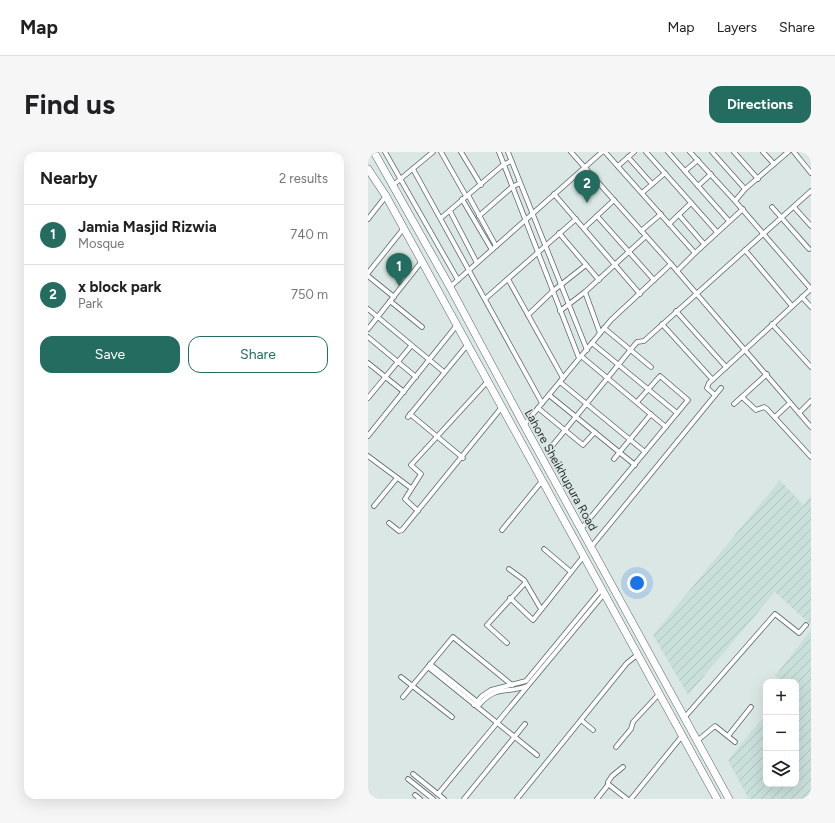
<!DOCTYPE html>
<meta charset="utf-8">
<style>
body{margin:0;font-family:Figtree,sans-serif;background:#f6f6f6;color:#202124}
.controls{position:absolute;right:12px;bottom:12px;display:grid;overflow:hidden;border-radius:8px;box-shadow:0 4px 16px #0002}
.controls button{width:36px;height:36px;display:grid;place-items:center;padding:0;border:0;border-bottom:1px solid #e0e0e0;background:#fff;color:#202124;font:20px sans-serif}
.you{position:absolute;left:269px;top:431px;width:14px;height:14px;margin:-10px;border:3px solid #fff;border-radius:50%;background:#1a73e8;box-shadow:0 0 0 6px #1a73e833}
.badge{display:grid;place-items:center;width:26px;height:26px;border-radius:50%;background:#256c60;color:#fff;font-size:13px;font-weight:700}
.pin{position:absolute;translate:-50% -33px;filter:drop-shadow(0 1px 2px #0008)}
.pin::after{content:'';position:absolute;top:21px;width:14px;height:12px;background:inherit;clip-path:polygon(0 0,100% 0,50% 100%)}
.list{margin:0;padding:0;list-style:none}
h2{display:flex;justify-content:space-between;align-items:center;height:52px;margin:0;padding:0 16px;font-size:17px}
h2 small{font-size:13px;font-weight:400;color:#757577}
.list li{display:grid;grid-template-columns:26px 1fr auto;gap:12px;align-items:center;box-sizing:border-box;height:60px;padding:0 16px;border-top:1px solid #e0e0e0}
.list b{display:block;font-size:15px;white-space:nowrap}
.list p{margin:0;font-size:13px;white-space:nowrap;color:#757577}
.list em{font-size:13px;font-style:normal;color:#757577}
.actions{display:flex;gap:8px;padding:12px 16px}
.actions a{flex:1;padding:9px 0;border:1px solid #256c60;border-radius:12px;text-align:center;font-size:14px;color:#256c60}
.actions .main{background:#256c60;color:#fff}
.icon{flex:none;width:22px;height:22px;fill:none;stroke:currentColor;stroke-width:2;stroke-linecap:round;stroke-linejoin:round}
.map{position:relative;flex:none;width:443px;height:647px;overflow:hidden;border-radius:12px}
header{display:flex;align-items:center;gap:24px;box-sizing:border-box;height:56px;padding:0 20px;background:#fff;border-bottom:1px solid #e0e0e0}
header strong{font-size:19px}
nav{display:flex;gap:22px;margin-inline-start:auto;font-size:14px}
.intro{display:flex;align-items:center;justify-content:space-between;box-sizing:border-box;height:96px;padding:0 24px}
h1{margin:0;font-size:28px}
.button{padding:10px 18px;border-radius:12px;background:#256c60;color:#fff;font-size:14px;font-weight:700}
main{display:flex;gap:24px;padding:0 24px}
aside{flex:1;background:#fff;border-radius:12px;box-shadow:0 4px 16px #0002}
.map>svg:first-child{display:block}
.industrial{fill:url(#industrial-furrows)}
.lines{fill:none;stroke-linecap:round;stroke-linejoin:round}
.minor-casing{stroke:#5b6664;stroke-width:5.5}
.trunk-casing{stroke:#5b6664;stroke-width:8}
.minor{stroke:#fff;stroke-width:4}
.trunk{stroke:#fff;stroke-width:7}
.labels{text-anchor:middle;stroke-width:3;stroke-linejoin:round;paint-order:stroke}
.street-label{font-size:12px;fill:#2b302f;stroke:#dbe7e4}
</style>
<header>
<strong>Map</strong>
<nav><a>Map</a><a>Layers</a><a>Share</a></nav>
</header>
<div class="intro"><h1>Find us</h1><a class="button">Directions</a></div>
<main>
<aside>
<h2>Nearby<small>2 results</small></h2>
<ul class="list">
<li><span class="badge">1</span><div><b>Jamia Masjid Rizwia</b><p>Mosque</p></div><em>740 m</em></li>
<li><span class="badge">2</span><div><b>x block park</b><p>Park</p></div><em>750 m</em></li>
</ul>
<div class="actions"><a class="main">Save</a><a>Share</a></div>
</aside>
<div class="map">
<svg width="443" height="647" viewBox="0 0 443 647">
<defs>
<pattern id="industrial-furrows" width="10" height="10" patternUnits="userSpaceOnUse"><rect width="10" height="10" fill="#c9dfda"/><path d="M-1 1l2-2M0 10L10 0M9 11l2-2" fill="none" stroke="#adc0bb"/></pattern>
</defs>
<rect width="100%" height="100%" fill="#dbe7e4"/>
<g class="industrial">
<polygon points="412,328 435,353 443,344 443,473 407,440 320,543 285,483"/>
<polygon points="443,478 443,647 381,647 360,608 398,562 398,632 428,632 428,530 415,530 407,524"/>
</g>
<g class="lines">
<g class="minor-casing">
<g id="minor">
<polyline points="17,0 90,128"/>
<polyline points="73,0 98,44"/>
<polyline points="93,0 113,33"/>
<polyline points="131,0 211,206"/>
<polyline points="140,0 219,198"/>
<polyline points="203,0 303,112 443,275"/>
<polyline points="237,0 327,101 309,119"/>
<polyline points="278,0 349,80"/>
<polyline points="300,0 361,69"/>
<polyline points="322,0 367,49 443,137"/>
<polyline points="344,0 377,37"/>
<polyline points="366,0 390,27"/>
<polyline points="395,0 406,12"/>
<polyline points="426,0 443,21"/>
<polyline points="260,5 284,32"/>
<polyline points="250,14 266,0"/>
<polyline points="45,17 174,251"/>
<polyline points="317,19 330,8"/>
<polyline points="24,34 65,0"/>
<polyline points="330,34 343,22"/>
<polyline points="274,41 297,21"/>
<polyline points="186,42 272,142"/>
<polyline points="100,43 128,94"/>
<polyline points="94,47 124,98"/>
<polyline points="367,49 377,37 420,0"/>
<polyline points="404,55 441,97"/>
<polyline points="426,55 443,74"/>
<polyline points="82,59 109,111"/>
<polyline points="311,63 336,92"/>
<polyline points="111,64 144,35 152,31"/>
<polyline points="229,64 286,128"/>
<polyline points="73,66 135,13 143,9"/>
<polyline points="0,67 18,44"/>
<polyline points="301,72 323,51"/>
<polyline points="216,76 246,48"/>
<polyline points="273,79 293,62"/>
<polyline points="191,81 231,128"/>
<polyline points="377,98 424,154"/>
<polyline points="327,101 375,57"/>
<polyline points="0,121 36,76"/>
<polyline points="0,124 26,145"/>
<polyline points="140,127 195,226"/>
<polyline points="82,135 234,0"/>
<polyline points="217,140 232,181"/>
<polyline points="434,145 443,155"/>
<polyline points="117,147 208,67"/>
<polyline points="22,149 54,175"/>
<polyline points="0,157 76,220"/>
<polyline points="192,159 217,140 278,84"/>
<polyline points="308,159 358,215"/>
<polyline points="160,163 185,139 218,113"/>
<polyline points="294,172 344,227"/>
<polyline points="404,172 443,215"/>
<polyline points="236,176 283,215"/>
<polyline points="0,177 54,109"/>
<polyline points="0,185 48,225"/>
<polyline points="224,191 309,261"/>
<polyline points="213,204 298,275"/>
<polyline points="0,211 36,240"/>
<polyline points="192,230 277,300"/>
<polyline points="181,243 267,313"/>
<polyline points="347,243 339,236 341,231 443,137"/>
<polyline points="374,245 388,258 396,255 399,257 443,305"/>
<polyline points="0,246 43,194"/>
<polyline points="366,252 399,222"/>
<polyline points="170,256 215,293 227,280"/>
<polyline points="431,261 443,249"/>
<polyline points="42,262 95,306"/>
<polyline points="40,265 100,192"/>
<polyline points="407,265 422,251"/>
<polyline points="156,273 243,168 303,112"/>
<polyline points="0,284 89,173"/>
<polyline points="184,294 269,190 276,189 443,39"/>
<polyline points="0,304 43,336"/>
<polyline points="246,307 283,262"/>
<polyline points="6,354 29,326"/>
<polyline points="50,359 37,347 53,322 43,313 120,229"/>
<polyline points="21,371 31,379 34,378 134,255"/>
<polyline points="213,377 320,248 292,224 269,250"/>
<polyline points="134,378 174,329"/>
<polyline points="223,395 353,236"/>
<polyline points="176,397 203,420"/>
<polyline points="141,417 156,428 173,457"/>
<polyline points="142,446 165,468 215,405"/>
<polyline points="139,491 119,473 157,431"/>
<polyline points="62,512 112,552"/>
<polyline points="60,515 169,603"/>
<polyline points="33,525 84,565"/>
<polyline points="35,545 85,485 144,533"/>
<polyline points="106,553 114,544 123,538 158,529 233,438"/>
<path d="M111,553C129,532 140,542 159,534"/>
<polyline points="316,566 407,462 431,481 438,473"/>
<polyline points="213,568 225,578"/>
<polyline points="360,584 383,555"/>
<polyline points="329,589 347,574 367,590"/>
<polyline points="248,595 263,577 265,570 291,542"/>
<polyline points="45,622 76,647"/>
<polyline points="40,627 65,647"/>
<polyline points="240,632 259,647"/>
<polyline points="70,642 236,442"/>
<polyline points="47,643 52,647"/>
<polyline points="96,647 157,572"/>
<polyline points="149,647 259,511 269,503"/>
<polyline points="229,647 240,633 240,630 244,624 255,615"/>
<polyline points="263,647 314,584"/>
</g>
</g>
<g class="trunk-casing">
<g id="trunk">
<polyline points="6,0 82,135 156,273 361,647"/>
<polyline points="0,17 18,44 349,647"/>
</g>
</g>
<use href="#minor" class="minor"/>
<use href="#trunk" class="trunk"/>
</g>
<g class="labels">
<g class="street-label">
<text transform="translate(193 318) rotate(61)" y="4">Lahore Sheikhupura Road</text>
</g>
</g>
</svg>
<div class="controls">
<button>+</button>
<button>−</button>
<button><svg class="icon" aria-label="layers" viewBox="0 0 24 24"><path d="M12 4l9 5-9 5-9-5zM3 14l9 5 9-5"/></svg></button>
</div>
<div class="you"></div>
<div class="pin badge" style="left:31px;top:134px">1</div>
<div class="pin badge" style="left:219px;top:51px">2</div>
</div>
</main>
